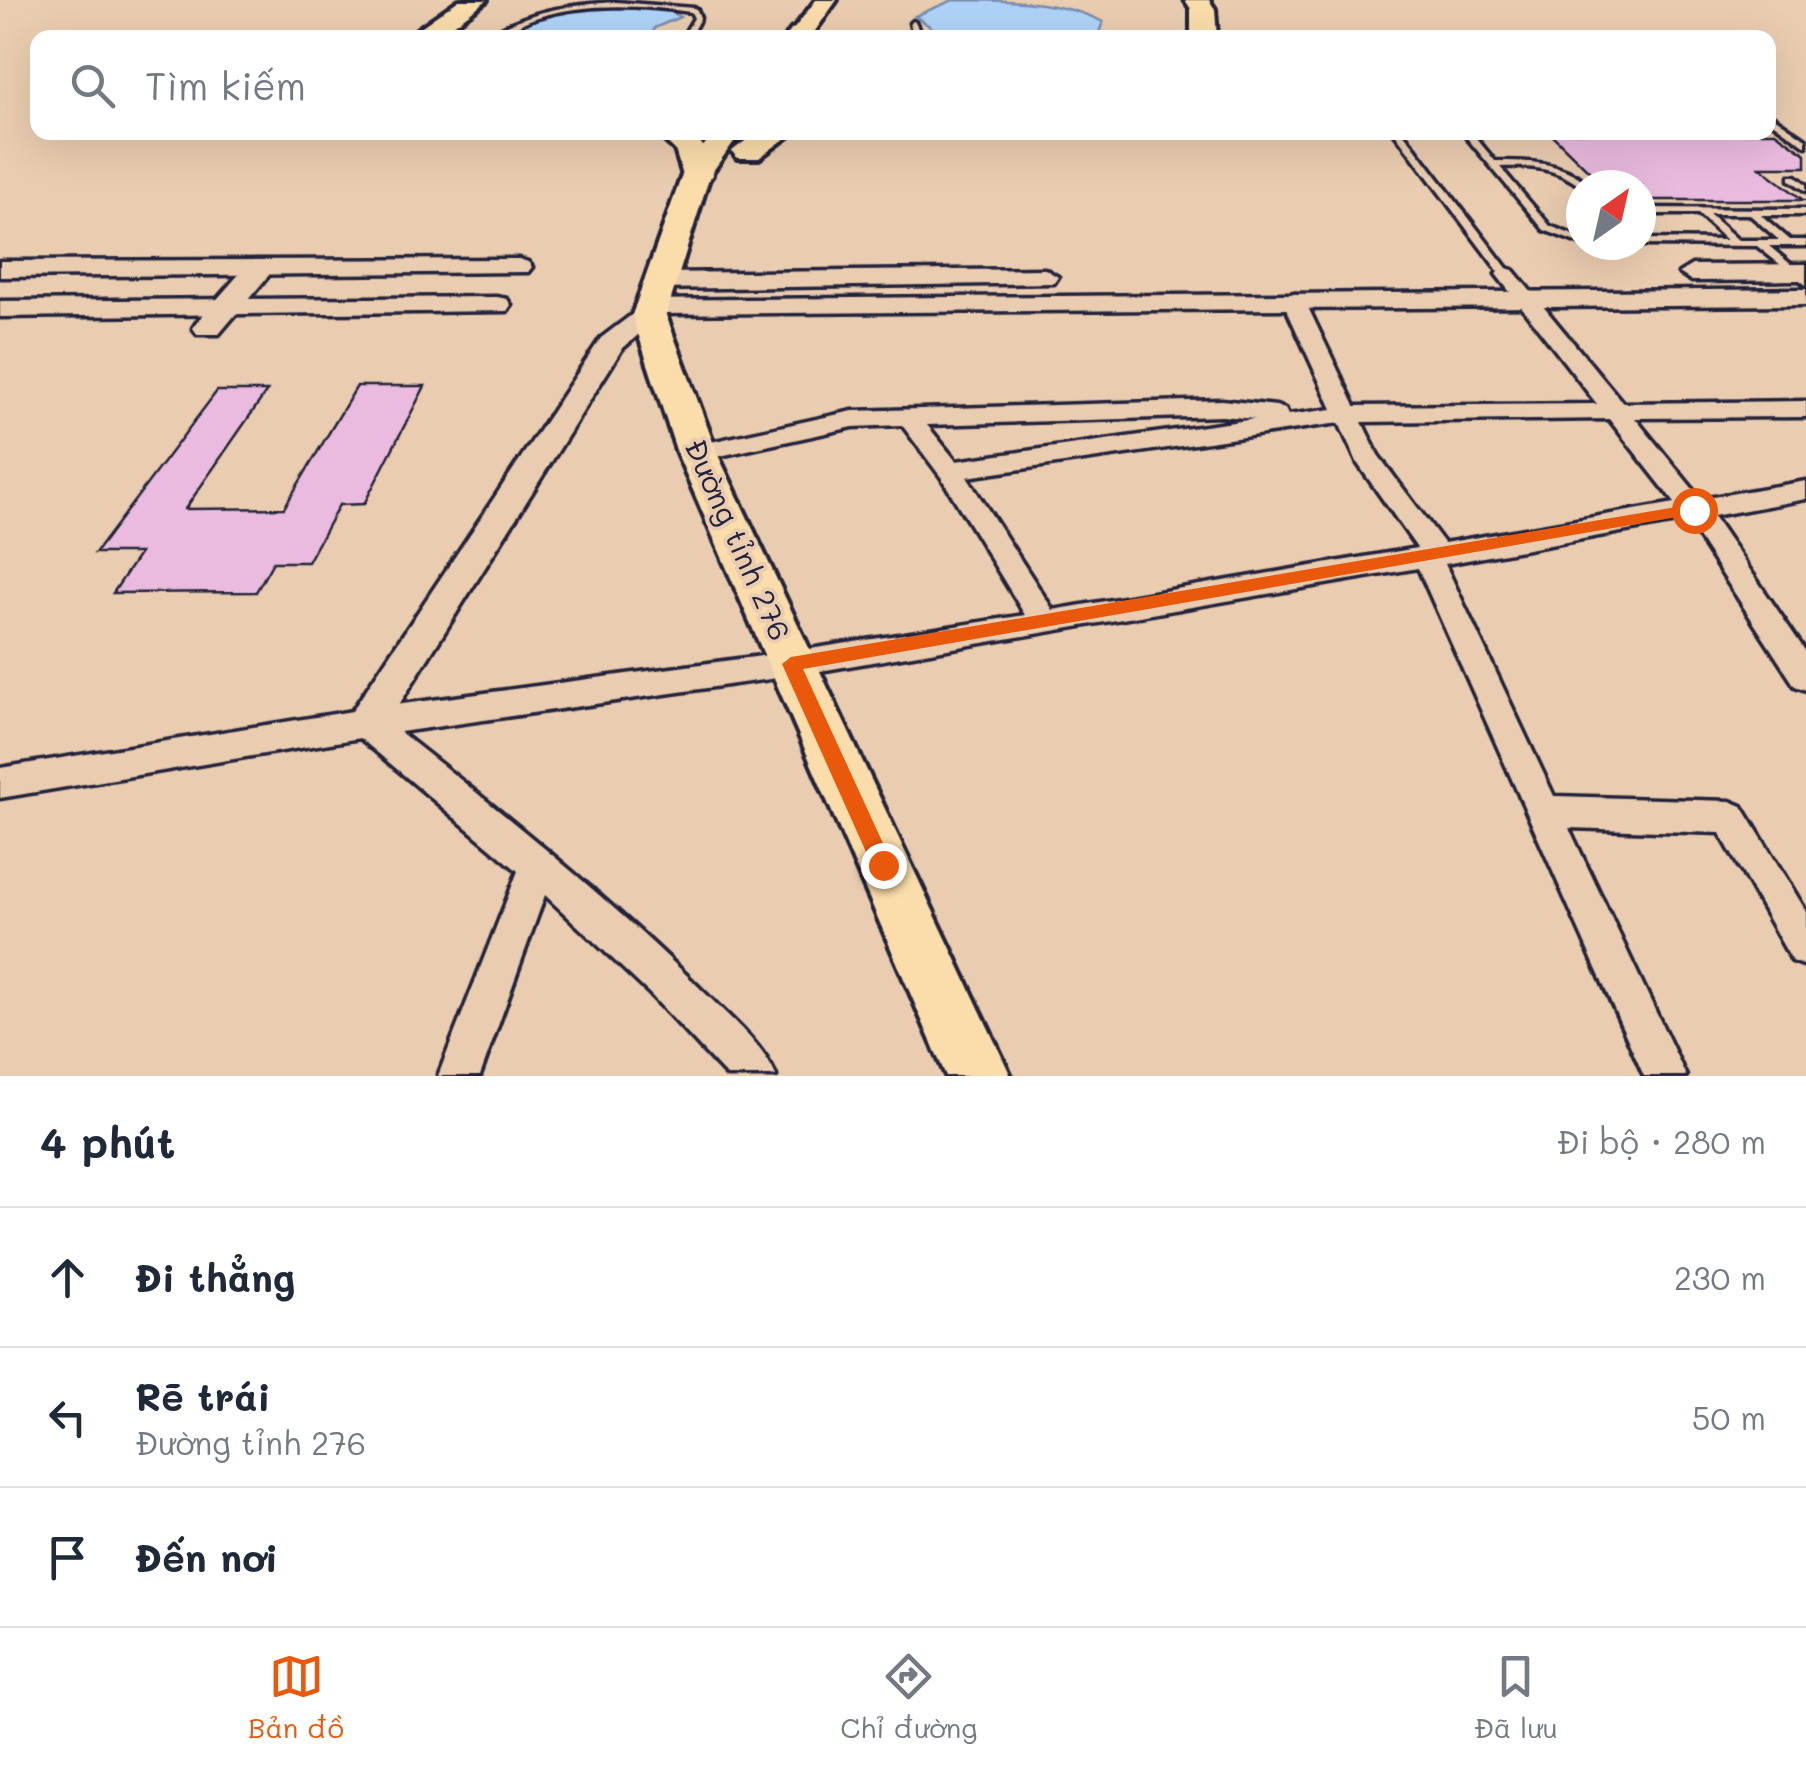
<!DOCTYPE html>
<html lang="vi">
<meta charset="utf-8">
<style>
body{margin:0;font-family:Mali,sans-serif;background:#f2f2f3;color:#1f2937}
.compass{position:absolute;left:1566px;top:170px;width:90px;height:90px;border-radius:50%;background:#fff;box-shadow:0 10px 40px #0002;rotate:34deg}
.stop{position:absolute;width:30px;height:30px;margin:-22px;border:8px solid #ea580c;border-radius:50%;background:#fff}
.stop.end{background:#ea580c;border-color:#fff;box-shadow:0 2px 10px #0008}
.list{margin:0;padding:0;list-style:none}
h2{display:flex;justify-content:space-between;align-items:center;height:130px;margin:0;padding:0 40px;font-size:42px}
h2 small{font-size:32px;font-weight:400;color:#747a83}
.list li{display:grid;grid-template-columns:65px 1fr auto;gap:30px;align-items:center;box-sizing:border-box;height:140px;padding:0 40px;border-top:2px solid #e0e1e3}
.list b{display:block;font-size:38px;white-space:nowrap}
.list p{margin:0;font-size:32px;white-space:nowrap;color:#747a83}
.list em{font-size:32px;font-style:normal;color:#747a83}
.icon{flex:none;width:55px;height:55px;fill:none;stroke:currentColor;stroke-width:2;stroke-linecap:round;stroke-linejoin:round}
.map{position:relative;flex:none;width:1806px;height:1076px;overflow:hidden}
.search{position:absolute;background:#fff;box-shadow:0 10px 40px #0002;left:30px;right:30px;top:30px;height:110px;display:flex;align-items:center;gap:25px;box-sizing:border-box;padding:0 35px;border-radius:20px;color:#747a83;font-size:38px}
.sheet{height:550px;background:#fff}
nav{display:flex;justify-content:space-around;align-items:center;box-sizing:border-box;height:140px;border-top:2px solid #e0e1e3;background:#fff;font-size:28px;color:#747a83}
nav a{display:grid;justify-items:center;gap:5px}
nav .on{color:#ea580c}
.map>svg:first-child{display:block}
.water{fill:#afd3f8;stroke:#778cac;stroke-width:2.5}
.building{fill:#eabbde;stroke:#22223b;stroke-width:2.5}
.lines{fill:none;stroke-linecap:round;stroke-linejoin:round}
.service-casing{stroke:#22223b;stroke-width:7}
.minor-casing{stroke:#22223b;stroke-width:7}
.tertiary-casing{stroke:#22223b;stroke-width:7}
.secondary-casing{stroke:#22223b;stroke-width:7}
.primary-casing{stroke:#22223b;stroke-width:8}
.motorway-casing{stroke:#22223b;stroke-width:8}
.service{fill:#eacdb0;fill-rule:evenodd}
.minor{fill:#eacdb0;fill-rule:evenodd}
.tertiary{fill:#eacdb0;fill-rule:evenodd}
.secondary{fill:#eacdb0;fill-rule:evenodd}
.primary{fill:#fbddab;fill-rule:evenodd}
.motorway{fill:#fbddab;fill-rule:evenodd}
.route{fill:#ea580c}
.labels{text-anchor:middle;stroke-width:8;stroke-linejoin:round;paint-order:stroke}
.street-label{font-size:30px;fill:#22223b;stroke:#eacdb0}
</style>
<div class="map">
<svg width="1806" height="1076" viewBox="0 0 1806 1076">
<rect width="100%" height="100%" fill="#eacdb0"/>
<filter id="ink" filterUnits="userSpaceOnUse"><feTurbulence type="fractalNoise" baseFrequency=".01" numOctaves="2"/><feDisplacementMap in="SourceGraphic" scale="20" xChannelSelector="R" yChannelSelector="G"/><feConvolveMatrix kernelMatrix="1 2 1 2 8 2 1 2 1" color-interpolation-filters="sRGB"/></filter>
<g filter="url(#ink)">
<g class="water">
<path d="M953,0C1002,0 1061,0 1103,22L1097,38L929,37L934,29L915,16Z"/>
<path d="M628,6L670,11L680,17L654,28L653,37L499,38C531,7 586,8 628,6Z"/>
</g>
<g class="building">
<polygon points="1549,132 1775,132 1806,154 1806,167 1760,167 1803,200 1641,200 1641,185 1603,185"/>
<polygon points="357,386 425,386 364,504 339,505 308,562 273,562 256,592 113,593 140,553 95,553 217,391 267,391 185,509 284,508"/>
</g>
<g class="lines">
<g class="service-casing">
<g id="service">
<path d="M616,2L694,8L697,10L700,18L689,38H682L694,18L691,12C640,5 585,2 535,18C518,23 502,38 485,38C524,11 569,5 616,2Z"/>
<polygon points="913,21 916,23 921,38 914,38 910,23"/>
<polygon points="1768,113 1806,139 1806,146 1768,119"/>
<polygon points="1394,132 1403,132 1510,272 1510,276 1502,276"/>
<path d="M1462,132H1471L1495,161C1529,161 1560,161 1587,183L1589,185H1581V187C1556,167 1531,166 1500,167L1550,226L1581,238V244L1544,230Z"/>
<polygon points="1790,176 1796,176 1806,184 1806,191 1790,180"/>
<path d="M1641,208L1806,209V215H1761L1790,240H1806V246H1769L1806,277V285L1757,246L1641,245V239L1726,240L1698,214H1641ZM1709,214H1749L1779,240H1738Z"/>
</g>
</g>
<g class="minor-casing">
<path id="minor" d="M1506,268L1513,270L1623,403L1806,401V417L1635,418L1701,499L1806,481V499L1713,516L1806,652V690L1795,686L1687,520L1445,564L1554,796L1730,801L1742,806L1806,911V966L1792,961L1720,833L1569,828L1686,1076H1644L1418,568L791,676L400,732C507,816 610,899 707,995C731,1019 763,1045 776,1076H727L650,994L545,895L480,1076H438L518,871L360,738L0,798V768L365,709L791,652L1025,615L941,477L902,425L853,427L697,461L684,453L697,445L853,411L1222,400L1276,406L1285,409L1288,415L1332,409L1282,299L1293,293L1304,299L1355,406L1597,404L1496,274ZM1222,416L1255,419L956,461L927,425ZM1609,419L1675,503L1444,543L1378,455L1362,422ZM1339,423L1358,464L1417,548L1053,610L967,477Z"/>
</g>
<g class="tertiary-casing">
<g id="tertiary">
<polygon points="519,259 528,262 532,267 528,272 0,277 0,261"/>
<polygon points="1806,264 1806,280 1692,281 1679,273 1692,265"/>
<polygon points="1045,269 1058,277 1054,283 658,289 645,281 658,273"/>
<polygon points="1806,289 1806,305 662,314 622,349 380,735 365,740 350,735 344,723 601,338 638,310 635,306 639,300"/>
<polygon points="497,297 507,299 511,305 507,311 0,317 0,301"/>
</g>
</g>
<g class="secondary-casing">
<polygon id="secondary" points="259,261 273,269 269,275 219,334 197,334 193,328 197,322 249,263"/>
</g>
<g class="primary-casing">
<g id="primary">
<polygon points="816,0 837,0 810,38 787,38"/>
<polygon points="714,132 741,132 710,175 666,315 717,453 1011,1076 946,1076 677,453 632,315 682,175"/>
</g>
</g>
<g class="motorway-casing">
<g id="motorway">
<polygon points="459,0 487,0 436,38 405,38"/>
<polygon points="1185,0 1209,0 1215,9 1217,38 1191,38 1191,9"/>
<polygon points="801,26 810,29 811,38 785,38 792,29"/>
<polygon points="656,132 694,134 709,154 712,175 707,182 685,182 675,150"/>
<polygon points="757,132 794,132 759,158 737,158 732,151"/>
</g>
</g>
<use href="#service" class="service"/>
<use href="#minor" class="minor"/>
<use href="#tertiary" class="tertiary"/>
<use href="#secondary" class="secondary"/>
<use href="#primary" class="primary"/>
<use href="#motorway" class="motorway"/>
</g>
</g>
<polygon class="route" points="1694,504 1702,510 1700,513 803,669 893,865 890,872 883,875 875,872 782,664 791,657"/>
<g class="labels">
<g class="street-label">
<text transform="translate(737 540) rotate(66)" y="10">Đường tỉnh 276</text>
</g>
</g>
</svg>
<svg class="compass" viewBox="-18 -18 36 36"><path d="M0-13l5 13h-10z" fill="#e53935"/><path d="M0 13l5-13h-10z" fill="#747a83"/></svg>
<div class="stop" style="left:1694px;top:510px"></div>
<div class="stop end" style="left:883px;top:865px"></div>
<div class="search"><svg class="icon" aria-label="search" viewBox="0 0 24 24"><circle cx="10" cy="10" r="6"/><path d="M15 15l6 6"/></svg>Tìm kiếm</div>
</div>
<section class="sheet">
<h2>4 phút<small>Đi bộ · 280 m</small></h2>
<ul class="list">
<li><svg class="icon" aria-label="ahead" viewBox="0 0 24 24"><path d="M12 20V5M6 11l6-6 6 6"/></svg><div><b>Đi thẳng</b></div><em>230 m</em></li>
<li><svg class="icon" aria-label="left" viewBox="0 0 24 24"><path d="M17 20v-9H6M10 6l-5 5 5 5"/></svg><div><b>Rẽ trái</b><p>Đường tỉnh 276</p></div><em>50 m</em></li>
<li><svg class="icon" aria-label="arrive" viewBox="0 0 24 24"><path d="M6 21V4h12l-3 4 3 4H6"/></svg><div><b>Đến nơi</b></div></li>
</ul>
</section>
<nav>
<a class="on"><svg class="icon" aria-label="map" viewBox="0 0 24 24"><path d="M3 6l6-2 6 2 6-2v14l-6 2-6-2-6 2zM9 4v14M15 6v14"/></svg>Bản đồ</a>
<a><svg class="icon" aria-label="directions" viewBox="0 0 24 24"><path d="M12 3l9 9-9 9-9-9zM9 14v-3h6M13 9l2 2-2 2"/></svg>Chỉ đường</a>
<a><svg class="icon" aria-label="saved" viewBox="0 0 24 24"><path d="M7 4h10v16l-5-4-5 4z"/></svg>Đã lưu</a>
</nav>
